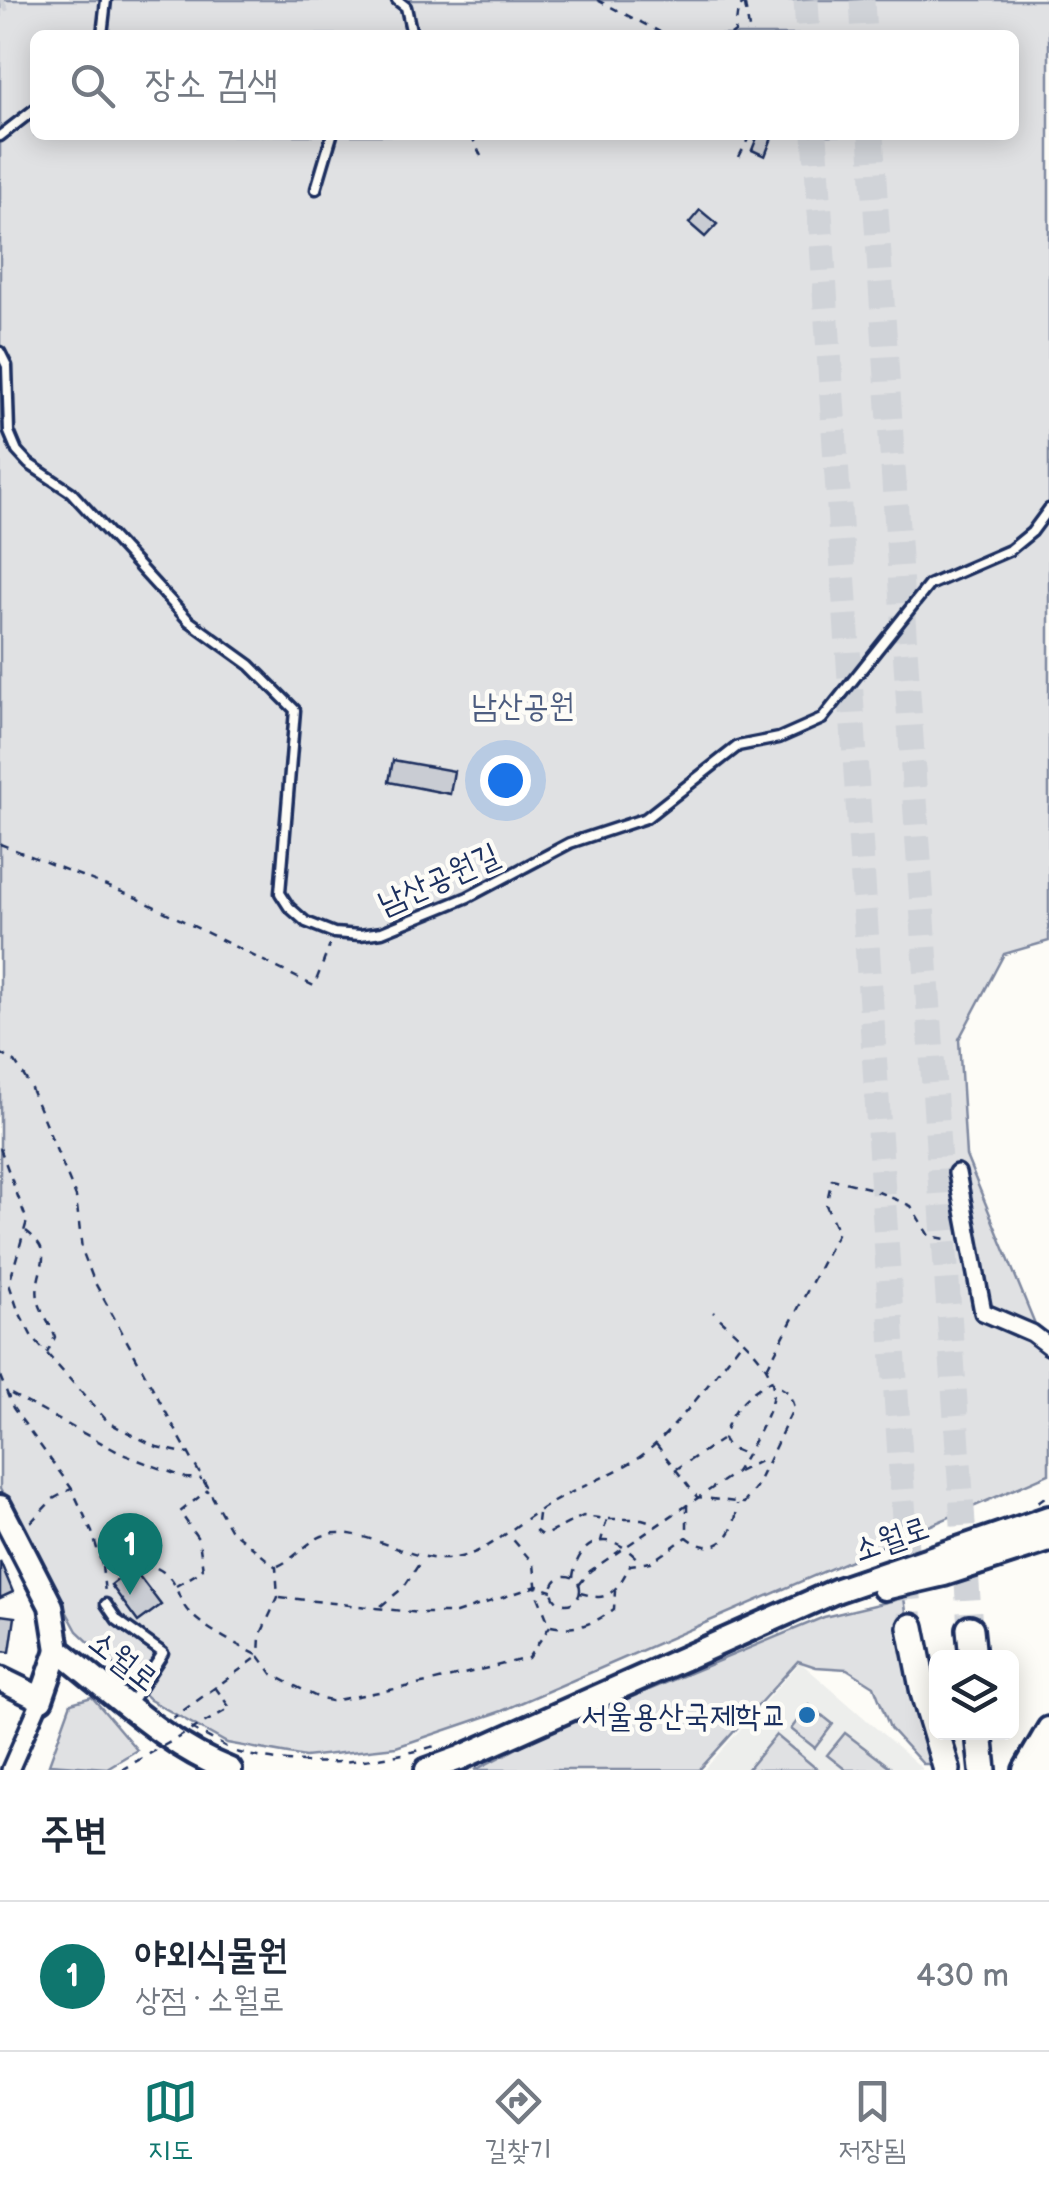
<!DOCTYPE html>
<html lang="ko">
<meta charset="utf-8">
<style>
body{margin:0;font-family:"Balsamiq Sans","Poor Story",sans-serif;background:#f6f6f7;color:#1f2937}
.controls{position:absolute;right:30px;bottom:30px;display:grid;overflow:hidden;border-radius:15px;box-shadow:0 5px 25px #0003}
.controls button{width:90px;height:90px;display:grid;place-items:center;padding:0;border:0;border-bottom:2px solid #e0e1e3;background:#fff;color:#1f2937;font:50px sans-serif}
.you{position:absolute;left:505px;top:780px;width:35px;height:35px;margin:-25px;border:8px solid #fff;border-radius:50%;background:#1a73e8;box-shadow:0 0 0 15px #1a73e833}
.badge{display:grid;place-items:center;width:65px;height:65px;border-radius:50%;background:#0f766e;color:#fff;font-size:32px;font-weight:700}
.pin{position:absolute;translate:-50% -82px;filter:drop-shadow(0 2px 5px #0008)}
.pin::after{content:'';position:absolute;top:52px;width:35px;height:30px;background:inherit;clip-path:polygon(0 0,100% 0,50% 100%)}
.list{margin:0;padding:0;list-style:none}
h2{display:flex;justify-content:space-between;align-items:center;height:130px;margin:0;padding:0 40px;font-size:42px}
h2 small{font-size:32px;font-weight:400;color:#747a83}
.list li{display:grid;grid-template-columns:65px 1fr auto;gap:30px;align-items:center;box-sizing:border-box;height:150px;padding:0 40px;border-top:2px solid #e0e1e3}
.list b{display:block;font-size:38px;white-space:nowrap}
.list p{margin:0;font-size:32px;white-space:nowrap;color:#747a83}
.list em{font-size:32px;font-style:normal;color:#747a83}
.icon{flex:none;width:55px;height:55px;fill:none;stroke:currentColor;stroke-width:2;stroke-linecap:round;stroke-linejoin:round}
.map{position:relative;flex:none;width:1049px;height:1770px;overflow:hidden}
.search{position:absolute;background:#fff;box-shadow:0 5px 25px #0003;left:30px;right:30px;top:30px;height:110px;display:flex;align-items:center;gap:25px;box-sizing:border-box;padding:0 35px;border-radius:15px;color:#747a83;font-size:38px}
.sheet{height:280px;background:#fff}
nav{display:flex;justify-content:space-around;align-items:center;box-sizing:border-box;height:140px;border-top:2px solid #e0e1e3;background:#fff;font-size:28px;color:#747a83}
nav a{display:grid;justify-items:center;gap:5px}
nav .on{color:#0f766e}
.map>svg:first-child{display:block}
.built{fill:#edeeec}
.green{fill:#e0e1e3;stroke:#7e88a0;stroke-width:2.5;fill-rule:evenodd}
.building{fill:#c9ccd3;stroke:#1b2f5e;stroke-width:2.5}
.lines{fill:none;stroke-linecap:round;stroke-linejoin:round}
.secondary-tunnel{stroke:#d0d3d8;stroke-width:22;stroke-dasharray:22 11;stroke-linecap:butt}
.primary-tunnel{stroke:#d0d3d8;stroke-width:25;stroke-dasharray:25 12;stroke-linecap:butt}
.lane-casing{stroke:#1b2f5e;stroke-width:15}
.street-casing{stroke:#1b2f5e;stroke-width:22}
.secondary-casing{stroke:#1b2f5e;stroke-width:30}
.primary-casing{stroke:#1b2f5e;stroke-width:32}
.path{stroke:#1b2f5e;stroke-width:2.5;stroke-dasharray:8 8;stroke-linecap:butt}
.lane{stroke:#fdfcf7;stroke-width:8}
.street{stroke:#fdfcf7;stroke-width:15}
.secondary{stroke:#fdfcf7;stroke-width:22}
.primary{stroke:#fdfcf7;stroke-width:25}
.path-bridge{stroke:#1b2f5e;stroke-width:2.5;stroke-dasharray:8 8;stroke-linecap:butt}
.poi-dot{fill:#1f6fb2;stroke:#fdfcf7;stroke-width:4}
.labels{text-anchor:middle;stroke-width:9;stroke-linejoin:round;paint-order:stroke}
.park-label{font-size:32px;fill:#4c5c7f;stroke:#fdfcf7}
.street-label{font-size:32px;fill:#1b2f5e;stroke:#fdfcf7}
.poi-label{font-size:32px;fill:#1b2f5e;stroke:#fdfcf7;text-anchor:end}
</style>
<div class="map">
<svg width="1049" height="1770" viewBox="0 0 1049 1770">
<rect width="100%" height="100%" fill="#fdfcf7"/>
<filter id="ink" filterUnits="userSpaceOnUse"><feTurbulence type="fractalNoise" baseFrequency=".01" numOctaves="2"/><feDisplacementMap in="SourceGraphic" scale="20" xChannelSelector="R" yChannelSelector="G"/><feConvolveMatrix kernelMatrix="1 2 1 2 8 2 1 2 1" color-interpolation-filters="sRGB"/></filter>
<g filter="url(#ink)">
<polygon class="built" points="800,1662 922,1768 922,1770 704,1770"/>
<g class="green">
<path d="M0,0H1049V941L1004,954L959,1039L966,1156L1049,1358V1474L502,1711L396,1747L305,1757L227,1743L150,1700L77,1631L0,1489ZM35,35H1014V135H35Z"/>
<polygon points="904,1598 929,1764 923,1764 890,1728 874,1686 847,1669 816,1667 798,1661 699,1770 475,1770 548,1732 824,1617"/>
<polygon points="92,1697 137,1750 107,1768 49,1764 71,1703"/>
<polygon points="809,1705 833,1724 815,1748 791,1729"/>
<polygon points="845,1733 890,1767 888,1770 846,1770 827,1755"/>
<polygon points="776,1735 818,1770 747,1770"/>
</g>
<g class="building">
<polygon points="758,135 773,135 765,156 752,150"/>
<polygon points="700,210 717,224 705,237 689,223"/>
<polygon points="393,760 454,771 450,794 389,782"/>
<polygon points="0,1561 13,1592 0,1598"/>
<polygon points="133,1568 161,1605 138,1622 111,1585"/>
<polygon points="0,1615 15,1617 10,1652 0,1651"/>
</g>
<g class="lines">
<polyline class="secondary-tunnel" points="0,2 4,0"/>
<g class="primary-tunnel">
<polyline points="806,0 808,35"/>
<polyline points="862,0 864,35"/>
<polyline points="815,135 911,1627"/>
<polyline points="871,135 970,1629"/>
</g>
<g class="lane-casing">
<g id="lane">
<polyline points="397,0 406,7 412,35"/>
<polyline points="102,35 106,0"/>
<polyline points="0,136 35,109"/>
<polyline points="316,189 332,135"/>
<polyline points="0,352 7,366 9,432 17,451 29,464 71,492 189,621 250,665 295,710 280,893 289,907 306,922 334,933 360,935 382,932 468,897 570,843 646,818 738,746 779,738 822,719 929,585 1010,550 1032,532 1049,509"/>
<polyline points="106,1604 117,1620 163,1653 129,1705"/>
</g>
</g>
<g class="street-casing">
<g id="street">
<polyline points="957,1173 983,1312 1032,1333 1049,1346"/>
<polyline points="10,1770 41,1699"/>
</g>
</g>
<g class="secondary-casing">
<g id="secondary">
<path d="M0,1507L51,1606L58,1650C113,1692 165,1745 230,1770"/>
<polyline points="884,1588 944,1574 1049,1540"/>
<polyline points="0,1679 41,1699 58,1650"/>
<polyline points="427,1770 460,1758 838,1590 1049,1518"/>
<polyline points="1025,1770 1049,1729"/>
</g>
</g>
<g class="primary-casing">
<g id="primary">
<polyline points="911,1627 924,1693 947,1770"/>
<polyline points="970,1629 973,1658"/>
<polyline points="979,1732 983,1770"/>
<polyline points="1045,1770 1049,1750"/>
</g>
</g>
<g class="path">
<polyline points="597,0 666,35"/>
<polyline points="745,5 750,35"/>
<polyline points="685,35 688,35"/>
<polyline points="731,35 735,32 738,8 750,0"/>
<polyline points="471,135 481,156"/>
<polyline points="739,157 750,135"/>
<polyline points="0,844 137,898 314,986 330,945"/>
<polyline points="0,1053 15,1062 29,1084 76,1197 82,1250 94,1281 230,1529 276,1567 278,1597 260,1636 259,1656 273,1675 321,1699 331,1701 427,1683 528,1658 550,1626 537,1594 534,1564 509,1535"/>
<polyline points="0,1148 27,1221 9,1284 18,1310 32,1337 109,1423 157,1447 188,1454"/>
<path d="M26,1231C59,1256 33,1268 38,1299C41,1313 51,1323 55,1337L47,1353"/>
<polyline points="767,1368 838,1232 826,1205 832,1179 869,1188 911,1206 929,1236 952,1240"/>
<path d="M0,1376L13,1408L72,1489L92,1532L102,1565C126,1565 156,1557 173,1582C178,1591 180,1601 187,1610C205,1630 235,1643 259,1656L173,1718"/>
<polyline points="11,1394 122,1454 186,1478 202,1479"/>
<path d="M656,1444L697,1497L744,1503L756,1487L794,1407L789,1393L770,1381C744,1396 731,1410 723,1439L728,1447L747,1455"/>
<polyline points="675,1470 721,1440"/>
<polyline points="738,1472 766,1458"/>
<polyline points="1038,1502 1049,1494"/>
<path d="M687,1504V1537C716,1561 737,1534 737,1504"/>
<polyline points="538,1514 536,1531 543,1536 583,1516 607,1519 601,1541"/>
<polyline points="608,1519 642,1519 655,1523"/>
<polyline points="31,1522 53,1499 71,1489"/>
<polyline points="102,1566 105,1593"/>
<path d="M278,1566C294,1559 306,1543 322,1536C356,1522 406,1561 447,1559C487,1556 508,1529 540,1510C572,1489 610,1477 641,1456C671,1435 719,1371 742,1341"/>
<circle cx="566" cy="1590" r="14"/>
<path d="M573,1577C575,1558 588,1536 612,1542C622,1544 632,1554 640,1561"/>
<path d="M579,1585L590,1571L736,1472C746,1456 772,1412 773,1393C775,1362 733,1332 713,1312"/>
<polyline points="176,1586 203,1570 199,1540 180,1512 208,1490"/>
<path d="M580,1593C587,1594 592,1597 599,1597C615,1596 624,1577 630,1565L651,1562L687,1537"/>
<polyline points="280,1597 420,1613 456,1613 537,1586 552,1591"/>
<polyline points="381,1606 404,1587 421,1561"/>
<path d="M551,1626C576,1631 594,1624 614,1609L615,1590"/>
<polyline points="215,1687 230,1708"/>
<polyline points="191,1728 228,1748"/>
<path d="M236,1752C299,1769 372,1764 435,1746"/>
</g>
<use href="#lane" class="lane"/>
<use href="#street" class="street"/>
<use href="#secondary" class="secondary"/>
<use href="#primary" class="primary"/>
<polyline class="path-bridge" points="121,1770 230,1708"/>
</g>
</g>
<circle class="poi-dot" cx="807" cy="1715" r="10"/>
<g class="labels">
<g class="park-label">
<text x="523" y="716">남산공원</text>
</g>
<g class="street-label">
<text transform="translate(438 878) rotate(-24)" y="11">남산공원길</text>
<text transform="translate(891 1538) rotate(-19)" y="11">소월로</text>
<text transform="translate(124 1660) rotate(38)" y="11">소월로</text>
</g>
<g class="poi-label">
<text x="787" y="1726">서울용산국제학교</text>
</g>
</g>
</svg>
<div class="controls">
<button><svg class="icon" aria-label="layers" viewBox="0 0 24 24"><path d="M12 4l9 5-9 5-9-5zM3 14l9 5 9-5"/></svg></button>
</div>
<div class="you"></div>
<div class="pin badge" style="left:130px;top:1595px">1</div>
<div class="search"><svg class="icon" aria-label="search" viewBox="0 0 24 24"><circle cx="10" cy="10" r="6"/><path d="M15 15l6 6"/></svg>장소 검색</div>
</div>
<section class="sheet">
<h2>주변<small></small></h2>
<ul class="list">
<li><span class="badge">1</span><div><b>야외식물원</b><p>상점 · 소월로</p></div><em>430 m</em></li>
</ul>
</section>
<nav>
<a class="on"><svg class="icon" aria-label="map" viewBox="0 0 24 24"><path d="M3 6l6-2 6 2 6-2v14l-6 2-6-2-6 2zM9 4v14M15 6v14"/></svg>지도</a>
<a><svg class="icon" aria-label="directions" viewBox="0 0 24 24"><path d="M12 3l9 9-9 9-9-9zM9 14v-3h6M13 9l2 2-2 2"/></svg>길찾기</a>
<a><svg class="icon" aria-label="saved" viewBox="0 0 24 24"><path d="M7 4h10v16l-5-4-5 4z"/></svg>저장됨</a>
</nav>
